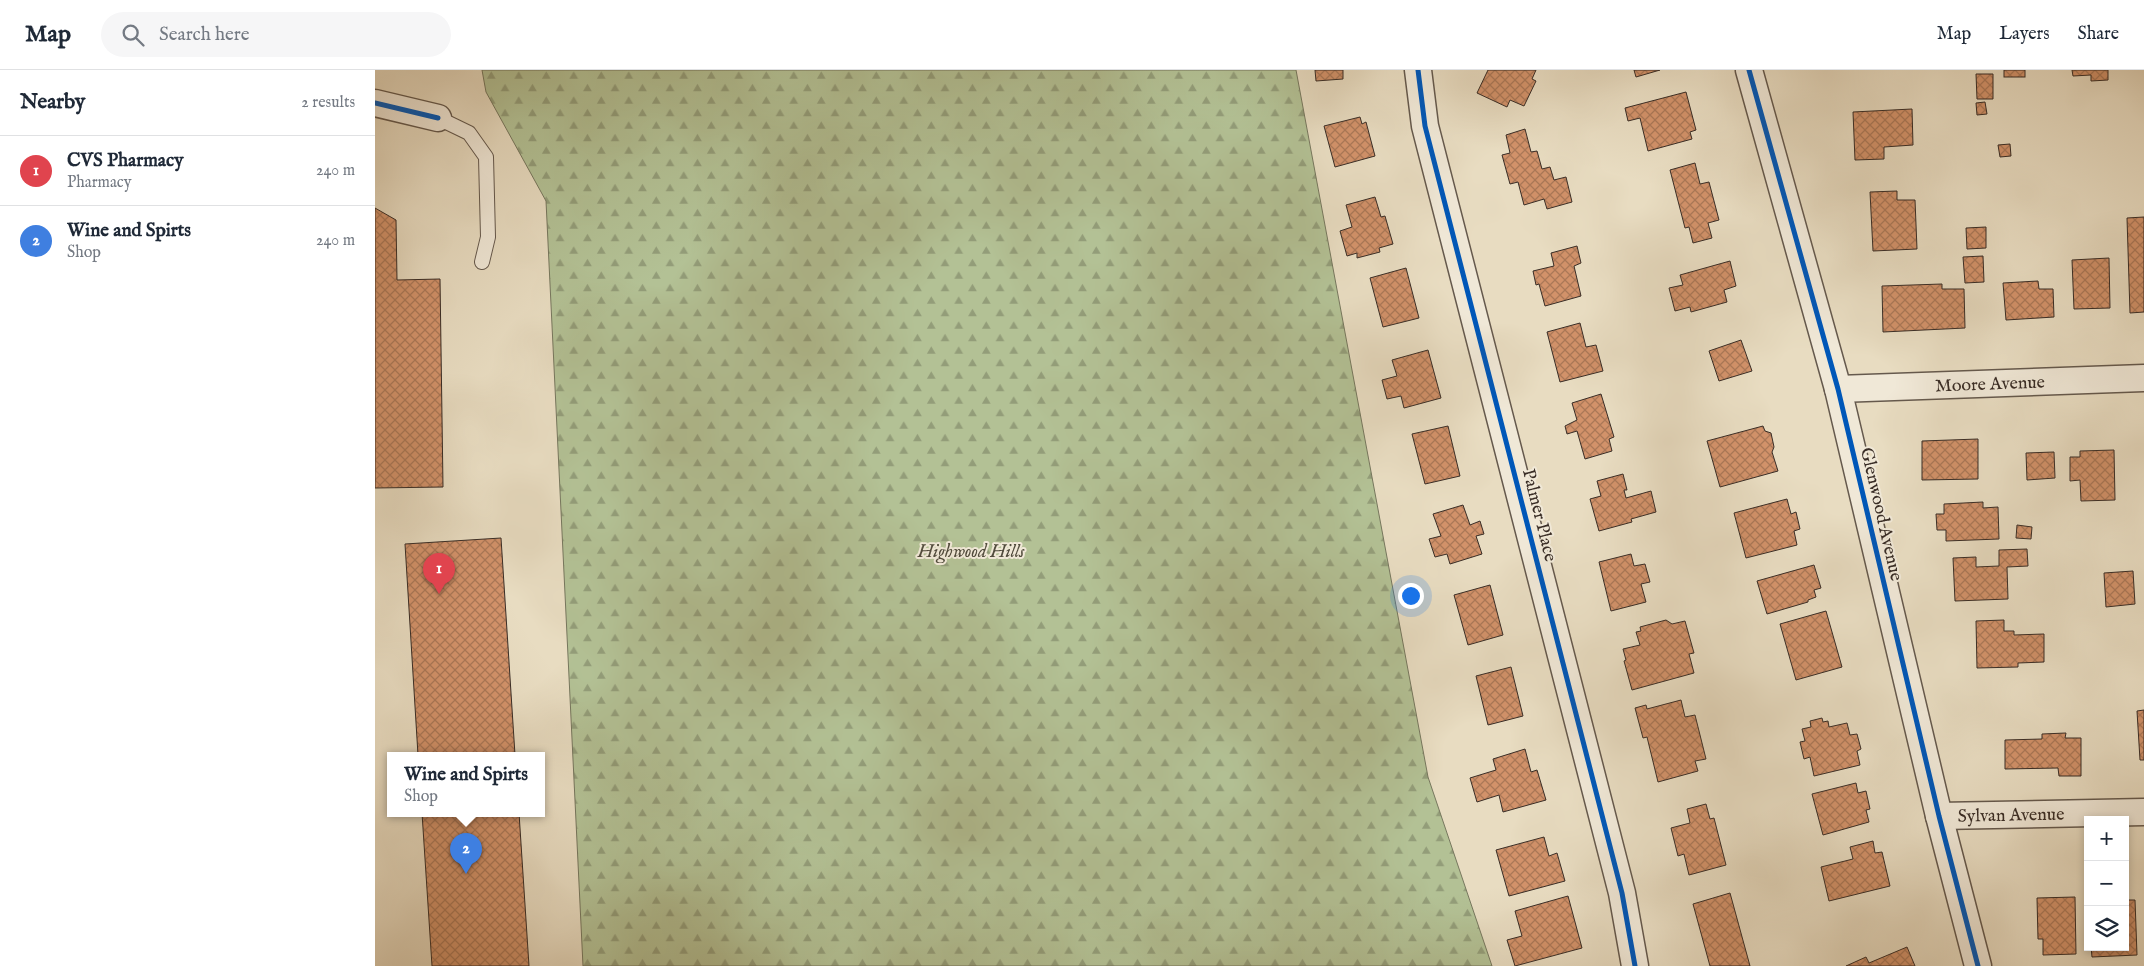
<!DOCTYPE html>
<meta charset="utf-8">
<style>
body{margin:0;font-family:"IM FELL English",serif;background:#f6f6f7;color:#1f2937}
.controls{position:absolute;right:15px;bottom:15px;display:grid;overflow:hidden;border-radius:0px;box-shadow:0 2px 8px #0003}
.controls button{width:45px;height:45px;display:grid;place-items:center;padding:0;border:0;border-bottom:1px solid #e0e1e3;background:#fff;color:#1f2937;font:25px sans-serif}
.you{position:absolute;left:1035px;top:525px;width:18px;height:18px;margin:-12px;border:4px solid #fff;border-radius:50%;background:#1a73e8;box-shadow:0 0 0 8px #1a73e833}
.badge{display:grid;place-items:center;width:32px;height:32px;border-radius:50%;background:#8f2418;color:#fff;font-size:16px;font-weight:700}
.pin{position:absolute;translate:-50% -41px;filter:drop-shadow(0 1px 2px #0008)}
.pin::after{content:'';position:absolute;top:26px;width:18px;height:15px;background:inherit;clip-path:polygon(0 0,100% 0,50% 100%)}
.popup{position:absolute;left:12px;top:682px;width:158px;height:65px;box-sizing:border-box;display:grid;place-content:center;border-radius:0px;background:#fff;filter:drop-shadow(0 1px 4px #0005);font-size:16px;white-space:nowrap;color:#747a83}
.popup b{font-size:19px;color:#1f2937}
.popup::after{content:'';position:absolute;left:50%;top:100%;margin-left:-10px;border:10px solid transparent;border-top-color:#fff}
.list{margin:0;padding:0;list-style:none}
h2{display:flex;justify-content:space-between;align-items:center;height:65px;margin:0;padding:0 20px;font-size:21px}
h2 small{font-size:16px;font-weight:400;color:#747a83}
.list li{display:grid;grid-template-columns:32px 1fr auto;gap:15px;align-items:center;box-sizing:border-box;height:70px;padding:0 20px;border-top:1px solid #e0e1e3}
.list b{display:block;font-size:19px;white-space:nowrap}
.list p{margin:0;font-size:16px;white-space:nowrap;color:#747a83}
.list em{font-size:16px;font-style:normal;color:#747a83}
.icon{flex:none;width:28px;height:28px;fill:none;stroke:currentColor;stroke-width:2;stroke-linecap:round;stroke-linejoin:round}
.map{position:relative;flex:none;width:1769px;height:896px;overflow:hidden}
header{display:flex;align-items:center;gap:30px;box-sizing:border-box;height:70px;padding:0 25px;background:#fff;border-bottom:1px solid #e0e1e3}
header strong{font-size:24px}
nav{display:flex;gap:28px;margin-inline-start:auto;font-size:18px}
.search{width:350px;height:45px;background:#f6f6f7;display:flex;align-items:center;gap:12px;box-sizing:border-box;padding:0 18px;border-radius:28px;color:#747a83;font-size:19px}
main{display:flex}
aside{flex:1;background:#fff}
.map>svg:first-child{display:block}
.forest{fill:url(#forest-firs);stroke:#76775e}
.building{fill:url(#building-cross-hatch);stroke:#392d26}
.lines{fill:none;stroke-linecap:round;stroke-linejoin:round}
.service-casing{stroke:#65594d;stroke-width:16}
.minor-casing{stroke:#65594d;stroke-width:29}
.service{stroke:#f0e8d7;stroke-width:14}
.minor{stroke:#f0e8d7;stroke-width:26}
.cycleway-casing{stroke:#f0e8d7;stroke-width:8}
.cycleway{stroke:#0057b8;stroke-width:5}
.labels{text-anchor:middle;stroke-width:4;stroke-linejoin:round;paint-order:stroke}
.street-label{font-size:18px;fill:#392d26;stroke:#f0e8d7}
.park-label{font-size:18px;font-style:italic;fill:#514b3c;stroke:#f0e8d7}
</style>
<header>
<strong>Map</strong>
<div class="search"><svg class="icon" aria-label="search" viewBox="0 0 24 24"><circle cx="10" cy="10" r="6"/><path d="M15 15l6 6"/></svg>Search here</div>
<nav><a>Map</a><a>Layers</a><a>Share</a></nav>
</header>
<main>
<aside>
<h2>Nearby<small>2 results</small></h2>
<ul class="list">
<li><span class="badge" style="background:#e0444e">1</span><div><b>CVS Pharmacy</b><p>Pharmacy</p></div><em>240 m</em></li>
<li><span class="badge" style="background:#3f7fe0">2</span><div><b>Wine and Spirts</b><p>Shop</p></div><em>240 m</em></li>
</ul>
</aside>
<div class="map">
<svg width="1769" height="896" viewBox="0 0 1769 896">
<defs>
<pattern id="forest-firs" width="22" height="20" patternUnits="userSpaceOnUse" patternTransform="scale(1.25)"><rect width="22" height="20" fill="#b3c195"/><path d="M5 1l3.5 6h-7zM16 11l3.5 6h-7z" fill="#939d79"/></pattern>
<pattern id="building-cross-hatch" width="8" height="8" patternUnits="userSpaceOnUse" patternTransform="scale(1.25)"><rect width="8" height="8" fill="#d2926a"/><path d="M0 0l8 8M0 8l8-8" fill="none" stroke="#ab7857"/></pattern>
</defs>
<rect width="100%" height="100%" fill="#e8dcc1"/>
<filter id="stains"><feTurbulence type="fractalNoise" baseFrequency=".004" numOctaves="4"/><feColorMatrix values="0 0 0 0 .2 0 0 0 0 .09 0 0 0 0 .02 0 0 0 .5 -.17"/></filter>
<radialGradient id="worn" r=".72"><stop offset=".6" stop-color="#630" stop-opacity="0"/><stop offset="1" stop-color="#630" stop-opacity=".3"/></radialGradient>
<polygon class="forest" points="107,0 921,0 1053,707 1117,896 208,896 171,131 111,22"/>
<g class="building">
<polygon points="940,0 968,0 968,9 941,11"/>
<polygon points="1113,0 1161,0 1157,9 1161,11 1149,36 1135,30 1132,37 1102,23"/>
<polygon points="1259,0 1285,0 1261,7"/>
<rect x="1629" y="0" width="21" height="7"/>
<polygon points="1697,0 1733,0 1733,10 1716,11 1716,5 1698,6"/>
<polygon points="1601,4 1618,4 1618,29 1602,29"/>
<polygon points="1311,22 1321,60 1315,62 1317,69 1273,81 1265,48 1253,51 1250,38"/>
<polygon points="1610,32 1612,44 1602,45 1601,33"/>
<polygon points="1537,39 1538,75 1509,77 1509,89 1480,90 1478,42"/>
<polygon points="985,47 987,54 991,52 1000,86 960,97 949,56"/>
<polygon points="1150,59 1156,82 1162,81 1167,99 1175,97 1179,110 1191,107 1197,132 1172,139 1169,129 1149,135 1143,112 1135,114 1127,85 1135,83 1131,65"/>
<polygon points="1635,74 1636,86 1625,87 1623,75"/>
<polygon points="1320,93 1325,114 1334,112 1344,150 1333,153 1337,168 1318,173 1314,157 1310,158 1295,100"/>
<polygon points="1522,121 1522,130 1540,130 1542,179 1498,181 1495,122"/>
<polygon points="1000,127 1006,147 1010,146 1018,174 1004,178 1005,182 982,188 982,183 972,186 965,161 977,157 971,135"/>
<polygon points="0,138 21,150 22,210 65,209 68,417 0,418"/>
<polygon points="1769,147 1769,242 1755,243 1752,148"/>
<polygon points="1611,157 1611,178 1592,179 1591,158"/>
<polygon points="1202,176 1206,193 1199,196 1206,226 1170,236 1164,214 1161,215 1158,201 1179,196 1176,183"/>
<polygon points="1608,186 1609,212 1590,213 1588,187"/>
<polygon points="1734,188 1735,238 1699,239 1697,190"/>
<polygon points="1355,191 1361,216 1349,220 1352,232 1316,242 1315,237 1300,241 1294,218 1308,215 1305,205"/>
<polygon points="1031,198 1044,248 1008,257 995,208"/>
<polygon points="1663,211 1664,219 1678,219 1679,247 1631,250 1628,213"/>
<polygon points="1567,214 1567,219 1589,219 1590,258 1508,262 1507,216"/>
<polygon points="1205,253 1211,277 1221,275 1228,301 1185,312 1172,262"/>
<polygon points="1366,270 1377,301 1344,311 1334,281"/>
<polygon points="1053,280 1066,328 1029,338 1026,326 1012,329 1007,310 1022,306 1017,290"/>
<polygon points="1226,324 1239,367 1234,369 1237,381 1210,389 1202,361 1192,364 1190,356 1202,350 1197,333"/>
<polygon points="1073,356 1085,406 1050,414 1037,364"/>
<polygon points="1388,356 1390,361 1396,363 1399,377 1397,382 1403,401 1345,417 1332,371"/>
<polygon points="1603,369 1603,409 1547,410 1547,371"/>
<polygon points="1739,380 1740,430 1706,431 1705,410 1695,411 1695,387 1705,387 1705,381"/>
<polygon points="1679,382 1680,408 1652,410 1651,383"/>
<polygon points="1248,404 1252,420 1249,420 1251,428 1276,421 1281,442 1256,449 1257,452 1224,461 1215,429 1226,426 1222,411"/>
<polygon points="1412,429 1416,444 1421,442 1425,459 1419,461 1422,475 1371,488 1359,443"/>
<polygon points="1608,432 1608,438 1623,437 1624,469 1571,471 1571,460 1562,460 1561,444 1569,444 1569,434"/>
<polygon points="1088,435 1095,455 1105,451 1109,464 1101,466 1107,484 1075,494 1072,484 1060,487 1054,469 1066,466 1058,444"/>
<polygon points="1642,455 1657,457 1656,469 1641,468"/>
<polygon points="126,468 140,685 43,685 30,474"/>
<polygon points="1652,479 1653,496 1632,497 1633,529 1580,531 1578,488 1601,487 1601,497 1624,496 1624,480"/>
<polygon points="1256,484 1259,496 1270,494 1275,512 1266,514 1271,532 1236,541 1224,492"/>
<polygon points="1439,495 1446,518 1439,520 1441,527 1433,530 1433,532 1392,544 1382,511"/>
<polygon points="1758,501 1760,534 1731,537 1729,503"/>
<polygon points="1115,515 1128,565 1093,575 1079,525"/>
<polygon points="1451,541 1467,597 1421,610 1405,554"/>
<polygon points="1291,550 1297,554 1310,551 1319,583 1314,584 1319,603 1257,620 1249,591 1251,590 1248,579 1265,575 1261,562 1266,561 1265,557"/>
<polygon points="1629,550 1629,561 1639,561 1639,565 1669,564 1669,592 1643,593 1643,597 1602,598 1601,551"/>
<polygon points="1136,597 1148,646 1113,655 1101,606"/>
<polygon points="1306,630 1310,647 1320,645 1331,689 1320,691 1323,701 1283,712 1272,667 1268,668 1260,638 1271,635 1272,639"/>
<polygon points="1769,640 1769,690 1765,690 1762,641"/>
<polygon points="1447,648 1448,652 1453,651 1454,657 1472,653 1475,665 1482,664 1486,679 1482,681 1485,695 1439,706 1435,687 1429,689 1425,672 1430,671 1427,659 1436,657 1435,651"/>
<polygon points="1691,663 1690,668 1706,668 1706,706 1684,706 1683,698 1630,699 1630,670 1667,669 1667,664"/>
<polygon points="1150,679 1156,702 1162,700 1171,730 1128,742 1124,725 1102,732 1095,708 1121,700 1118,689"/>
<polygon points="1481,713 1483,723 1491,721 1495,739 1491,740 1494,752 1448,765 1437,724"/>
<polygon points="1331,734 1335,749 1339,748 1351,795 1314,805 1309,784 1303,786 1296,758 1315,753 1312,739"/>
<polygon points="47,743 144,743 154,896 57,896"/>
<polygon points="1169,767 1174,786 1182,783 1190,811 1134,826 1121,780"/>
<polygon points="1498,771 1500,783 1507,782 1515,816 1454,831 1446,797 1478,789 1475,777"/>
<polygon points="1355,823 1375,896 1335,896 1318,834"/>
<polygon points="1193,826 1207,878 1140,896 1132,870 1147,866 1140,841"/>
<polygon points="1700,827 1701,884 1668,885 1668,869 1663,869 1662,828"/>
<polygon points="1750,830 1760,830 1762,885 1717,887 1716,877 1750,877"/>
<polygon points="1532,877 1540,896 1471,896 1491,887 1494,893"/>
</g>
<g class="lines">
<g class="service-casing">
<polyline id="service" points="63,48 94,63 111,87 113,167 107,192"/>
</g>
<g class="minor-casing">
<g id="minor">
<polyline points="1043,0 1050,56 1247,823 1260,896"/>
<polyline points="1374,0 1463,319 1564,746 1603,896"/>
<polyline points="0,33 63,48"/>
<path id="s1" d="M1463,319L1769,308"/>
<path id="s2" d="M1564,746L1769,742"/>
</g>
</g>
<use href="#service" class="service"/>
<use href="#minor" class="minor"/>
<g class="cycleway-casing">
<g id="cycleway">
<polyline points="1043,0 1050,56 1247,823 1260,896"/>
<polyline points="1374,0 1463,319 1564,746 1603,896"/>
<polyline points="0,33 63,48"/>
</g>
</g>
<use href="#cycleway" class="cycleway"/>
</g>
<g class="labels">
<g class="street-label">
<text dy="6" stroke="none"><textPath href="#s1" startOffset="152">Moore Avenue</textPath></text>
<text transform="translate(1507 444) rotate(77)" y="6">Glenwood Avenue</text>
<text transform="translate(1165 445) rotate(76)" y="6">Palmer Place</text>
<text dy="6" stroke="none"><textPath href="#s2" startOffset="72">Sylvan Avenue</textPath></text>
</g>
<g class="park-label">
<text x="596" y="487">Highwood Hills</text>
</g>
</g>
<rect width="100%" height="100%" filter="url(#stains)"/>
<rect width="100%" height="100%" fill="url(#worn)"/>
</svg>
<div class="controls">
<button>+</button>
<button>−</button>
<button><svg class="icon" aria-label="layers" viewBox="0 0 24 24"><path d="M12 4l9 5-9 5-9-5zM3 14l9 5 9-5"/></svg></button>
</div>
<div class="you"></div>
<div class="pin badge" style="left:64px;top:524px;background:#e0444e">1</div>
<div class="pin badge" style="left:91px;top:804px;background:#3f7fe0">2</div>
<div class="popup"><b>Wine and Spirts</b>Shop</div>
</div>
</main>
